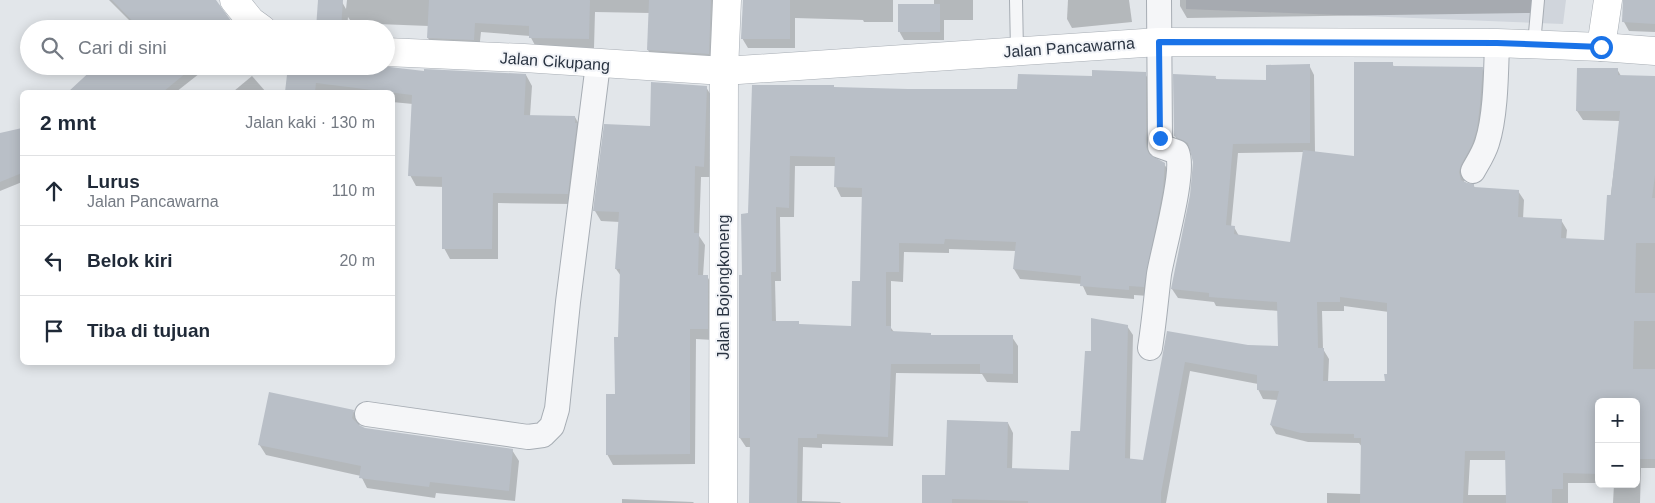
<!DOCTYPE html>
<html lang="id">
<meta charset="utf-8">
<style>
body{margin:0;font-family:Helvetica,sans-serif;background:#f2f2f3;color:#1f2937}
.controls{position:absolute;right:15px;bottom:15px;display:grid;overflow:hidden;border-radius:8px;box-shadow:0 2px 12px #0003}
.controls button{width:45px;height:45px;display:grid;place-items:center;padding:0;border:0;border-bottom:1px solid #e0e1e3;background:#fff;color:#1f2937;font:25px sans-serif}
.stop{position:absolute;width:15px;height:15px;margin:-11px;border:4px solid #1a73e8;border-radius:50%;background:#fff}
.stop.end{background:#1a73e8;border-color:#fff;box-shadow:0 1px 5px #0008}
.list{margin:0;padding:0;list-style:none}
h2{display:flex;justify-content:space-between;align-items:center;height:65px;margin:0;padding:0 20px;font-size:21px}
h2 small{font-size:16px;font-weight:400;color:#747a83}
.list li{display:grid;grid-template-columns:32px 1fr auto;gap:15px;align-items:center;box-sizing:border-box;height:70px;padding:0 20px;border-top:1px solid #e0e1e3}
.list b{display:block;font-size:19px;white-space:nowrap}
.list p{margin:0;font-size:16px;white-space:nowrap;color:#747a83}
.list em{font-size:16px;font-style:normal;color:#747a83}
.icon{flex:none;width:28px;height:28px;fill:none;stroke:currentColor;stroke-width:2;stroke-linecap:round;stroke-linejoin:round}
.map{position:relative;flex:none;width:1655px;height:503px;overflow:hidden}
.search{position:absolute;background:#fff;box-shadow:0 2px 12px #0003;left:20px;top:20px;width:375px;height:55px;display:flex;align-items:center;gap:12px;box-sizing:border-box;padding:0 18px;border-radius:28px;color:#747a83;font-size:19px}
.panel{position:absolute;background:#fff;box-shadow:0 2px 12px #0003;left:20px;top:90px;width:375px;height:275px;border-radius:8px}
.map>svg:first-child{display:block}
.built{fill:#d0d5dc}
.shadow{fill:#0003;fill-rule:evenodd}
.building{fill:#b9bfc7;fill-rule:evenodd}
.lines{fill:none;stroke-linecap:round;stroke-linejoin:round}
.lane-casing{stroke:#a7adb4;stroke-width:14}
.street-casing{stroke:#a7adb4;stroke-width:26}
.secondary-casing{stroke:#a7adb4;stroke-width:29}
.lane{stroke:#f5f6f8;stroke-width:12}
.street{stroke:#f5f6f8;stroke-width:24}
.secondary{stroke:#fff;stroke-width:28}
.route{stroke:#1a73e8;stroke-width:6}
.labels{text-anchor:middle;stroke-width:4;stroke-linejoin:round;paint-order:stroke}
.street-label{font-size:16px;fill:#2a3442;stroke:#f2f4f8}
</style>
<div class="map">
<svg width="1655" height="503" viewBox="0 0 1655 503">
<rect width="100%" height="100%" fill="#e2e6ea"/>
<polygon class="built" points="1186,0 1566,0 1563,24 1186,9"/>
<g class="shadow">
<polygon points="109,0 214,0 236,29 138,29"/>
<polygon points="347,0 721,0 714,64 654,60 648,50 650,13 595,12 594,48 536,47 530,36 481,32 479,50 434,48 428,38 429,26 352,23 348,17 347,29 317,29 342,2 346,9"/>
<polygon points="744,0 893,0 893,22 864,22 863,20 795,18 795,48 748,48 742,38"/>
<polygon points="934,0 973,0 973,20 944,20 944,40 904,40 899,31 934,6"/>
<polygon points="1068,0 1129,0 1132,22 1072,28 1067,19"/>
<polygon points="1180,0 1532,0 1532,13 1187,18 1180,6"/>
<polygon points="1625,0 1655,0 1655,32 1629,31 1624,22"/>
<path d="M1392,63L1394,67L1482,68L1487,78L1485,116L1464,182L1474,186L1475,188L1518,191L1524,200L1523,219L1561,220L1567,230L1566,240L1605,241L1620,121L1583,120L1577,111L1617,69L1621,76H1655V468H1641L1640,503H1613L1614,484H1636V402H1599V483H1568V503H1327V493L1362,494V447L1359,443L1308,442L1276,434L1271,425L1278,400L1263,399L1258,389V384L1190,371L1166,503H923L946,476L1008,423L1013,433L1012,469L1070,471L1082,432L1092,353L1127,326L1133,335L1130,460L1144,461L1168,333L1248,347L1279,348V311L1216,306L1214,302L1178,298L1172,289L1191,195L1194,162L1191,151L1181,146L1175,136L1215,77L1217,80L1267,81L1309,65L1314,75L1315,152L1356,158ZM1304,152L1291,243L1239,236L1234,227H1231L1238,153ZM1344,306L1389,312L1388,375L1386,382H1328L1329,359L1323,349L1322,311H1344ZM1470,460H1507V495H1468Z"/>
<polygon points="90,66 209,66 176,92 70,92 88,75 85,70"/>
<polygon points="289,66 426,73 526,75 532,86 530,116 575,117 581,128 573,204 498,203 498,259 450,259 444,248 444,187 416,186 410,175 413,104 392,102 392,92 286,92"/>
<path d="M1145,74L1151,83V157L1164,164L1170,173L1149,296L1134,295V299L1087,295L1082,284L1020,279L1014,269L1016,251L949,249V253L904,252L903,282L891,281V328L894,332L932,336L1012,337L1018,346V383L987,382L982,374L896,373L893,446L822,444V448L803,447L802,501L840,502L841,503H750L751,447H746L740,438L743,276L749,215L834,88L908,90H1019L1093,77ZM795,166H836V187L841,197H863L862,282L853,327L800,326L798,322H776L775,281H781L780,217H794Z"/>
<polygon points="252,76 266,92 235,92 234,91"/>
<polygon points="706,87 712,97 710,177 701,177 699,236 705,245 703,276 707,276 713,287 713,340 696,339 695,464 613,465 607,454 616,396 620,338 621,276 616,269 620,222 601,221 595,211 652,127"/>
<polygon points="22,129 22,182 0,191 0,134"/>
<polygon points="353,411 360,422 359,426 365,429 512,450 519,461 515,501 436,493 435,498 367,488 361,476 266,455 259,444"/>
<polygon points="622,499 693,502 694,503 622,503"/>
</g>
<g class="building">
<polygon points="112,0 216,0 237,29 140,29"/>
<polygon points="318,0 343,0 341,29 316,29"/>
<polygon points="429,0 590,0 589,39 529,38 529,26 475,23 474,40 427,38"/>
<polygon points="649,0 711,0 709,54 647,50"/>
<polygon points="743,0 790,0 790,39 741,39"/>
<polygon points="1623,0 1655,0 1655,24 1622,22"/>
<rect x="898" y="4" width="42" height="28"/>
<path d="M1354,62H1393V66L1483,67L1480,105L1477,129L1472,145L1461,165L1459,172L1461,180L1467,183L1474,184V187L1519,190L1518,217L1562,219L1561,238L1604,240L1607,195H1611L1620,111H1576L1577,68H1618V75L1655,76V175L1652,198H1655V243H1636L1635,293H1655V321H1634L1633,369H1655V459H1636V402H1599V474L1563,473V489H1552V503H1506L1505,451H1465L1463,503H1360L1361,438H1354V434L1301,433L1270,425L1279,391L1257,390V375L1185,362L1161,493V503H1028V501L952,499V503H922V475H945L947,420L1008,422L1007,468L1069,470L1071,431H1080L1085,351H1091V318L1128,325L1125,458L1143,460L1167,331L1248,345L1278,346L1277,302L1209,297V293L1171,289L1190,195L1193,162L1188,143L1174,136L1173,74L1216,76L1215,79L1266,80V65L1310,64V143L1233,144L1226,225L1235,226L1234,234L1290,242L1303,150L1354,156ZM1340,297L1387,303V374H1384L1385,381H1323L1324,348H1318L1317,302H1340Z"/>
<polygon points="96,66 196,66 193,69 192,68 163,92 68,92"/>
<polygon points="288,66 381,66 424,71 424,69 526,74 524,115 575,116 575,123 577,123 568,194 493,193 492,249 442,249 442,177 408,176 412,95 316,83 315,92 285,92"/>
<path d="M1092,70L1146,72V147L1149,154L1165,163L1163,190L1144,287L1129,286V290L1080,286L1081,276L1013,269L1016,242L945,239L944,244L899,243V272H886V326H891V331L931,333V335H1013V374L980,373V364H891L888,437L817,434V438H798L797,503H749L750,438H739V275H742L741,214L748,213L752,85H834V87L908,89H1017L1018,74L1092,76ZM790,156L835,157L834,187L862,188L860,281H852L851,326L799,324V321H772L771,272H776V207L789,208Z"/>
<polygon points="651,82 707,86 704,167 695,166 694,233 699,233 698,275 708,275 708,329 690,329 690,454 606,455 606,394 615,394 614,337 618,337 620,269 615,269 619,212 593,211 604,124 650,126"/>
<polygon points="22,128 22,173 0,182 0,133"/>
<polygon points="269,392 354,410 352,418 359,425 365,428 513,449 509,491 430,482 429,487 359,478 361,466 258,445"/>
</g>
<g class="lines">
<g class="lane-casing">
<g id="lane">
<polyline points="1016,0 1017,51"/>
<polyline points="1534,44 1538,0"/>
</g>
</g>
<g class="street-casing">
<g id="street">
<path d="M1473,171C1478,162 1484,153 1487,143C1496,115 1496,72 1497,43"/>
<path d="M1150,348C1154,323 1156,299 1159,274C1163,250 1186,170 1177,152L1160,146V142L1159,0"/>
<polyline points="367,414 528,437 543,435 552,426 557,409 568,302 598,64"/>
</g>
</g>
<g class="secondary-casing">
<g id="secondary">
<polyline points="234,0 251,21 262,29"/>
<polyline points="1601,47 1608,0"/>
<polyline points="386,52 524,58 724,71 1159,42 1497,43 1601,47 1655,51"/>
<polyline points="723,503 724,71 727,0"/>
</g>
</g>
<use href="#lane" class="lane"/>
<use href="#street" class="street"/>
<use href="#secondary" class="secondary"/>
</g>
<g class="lines">
<polyline class="route" points="1160,138 1159,42 1497,43 1601,47"/>
</g>
<g class="labels">
<g class="street-label">
<text transform="translate(1069 47) rotate(-4)" y="6">Jalan Pancawarna</text>
<text transform="translate(555 61) rotate(4)" y="6">Jalan Cikupang</text>
<text transform="translate(723 287) rotate(-90)" y="6">Jalan Bojongkoneng</text>
</g>
</g>
</svg>
<div class="controls">
<button>+</button>
<button>−</button>
</div>
<div class="stop" style="left:1601px;top:47px"></div>
<div class="stop end" style="left:1160px;top:138px"></div>
<div class="search"><svg class="icon" aria-label="search" viewBox="0 0 24 24"><circle cx="10" cy="10" r="6"/><path d="M15 15l6 6"/></svg>Cari di sini</div>
<section class="panel">
<h2>2 mnt<small>Jalan kaki · 130 m</small></h2>
<ul class="list">
<li><svg class="icon" aria-label="ahead" viewBox="0 0 24 24"><path d="M12 20V5M6 11l6-6 6 6"/></svg><div><b>Lurus</b><p>Jalan Pancawarna</p></div><em>110 m</em></li>
<li><svg class="icon" aria-label="left" viewBox="0 0 24 24"><path d="M17 20v-9H6M10 6l-5 5 5 5"/></svg><div><b>Belok kiri</b></div><em>20 m</em></li>
<li><svg class="icon" aria-label="arrive" viewBox="0 0 24 24"><path d="M6 21V4h12l-3 4 3 4H6"/></svg><div><b>Tiba di tujuan</b></div></li>
</ul>
</section>
</div>
